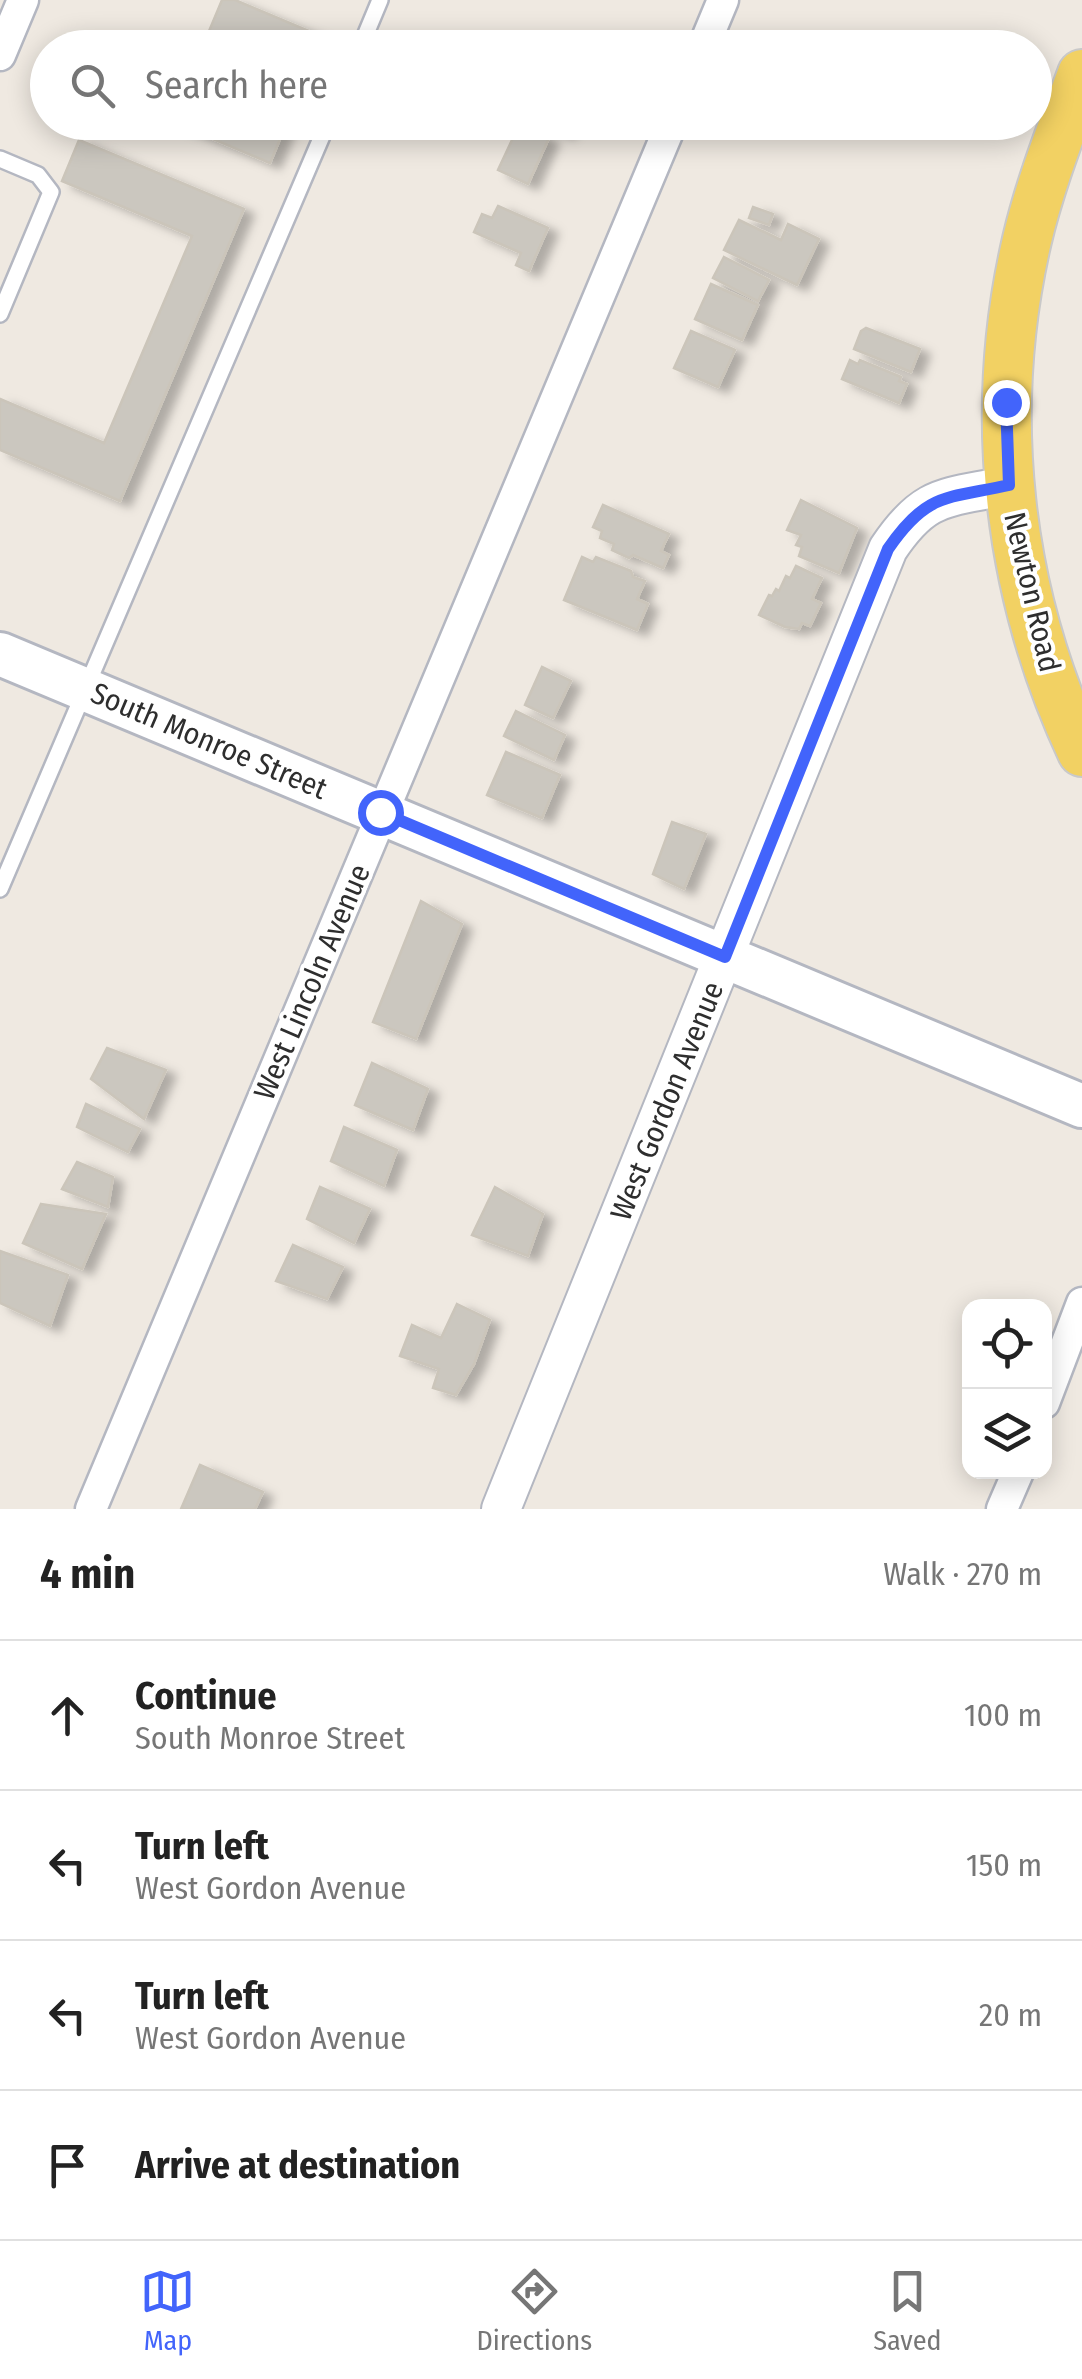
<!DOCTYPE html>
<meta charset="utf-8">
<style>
body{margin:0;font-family:"Fira Sans Condensed",sans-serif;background:#f6f6f6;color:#222}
.controls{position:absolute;right:30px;bottom:30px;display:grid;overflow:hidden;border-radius:20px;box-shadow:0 5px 25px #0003}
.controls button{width:90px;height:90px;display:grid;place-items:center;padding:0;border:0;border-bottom:2px solid #e0e0e0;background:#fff;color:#222;font:50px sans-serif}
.stop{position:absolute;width:30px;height:30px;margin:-22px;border:8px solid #4264fb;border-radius:50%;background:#fff}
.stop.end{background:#4264fb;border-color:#fff;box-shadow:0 2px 10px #0008}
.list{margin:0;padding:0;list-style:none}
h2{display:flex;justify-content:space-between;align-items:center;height:130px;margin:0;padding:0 40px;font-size:42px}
h2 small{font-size:32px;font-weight:400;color:#767676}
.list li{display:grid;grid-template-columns:65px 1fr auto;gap:30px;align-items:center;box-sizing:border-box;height:150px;padding:0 40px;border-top:2px solid #e0e0e0}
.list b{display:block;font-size:38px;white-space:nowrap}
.list p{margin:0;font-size:32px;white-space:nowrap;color:#767676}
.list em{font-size:32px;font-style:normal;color:#767676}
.icon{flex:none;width:55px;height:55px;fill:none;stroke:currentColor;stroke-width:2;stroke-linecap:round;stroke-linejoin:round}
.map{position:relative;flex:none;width:1082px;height:1509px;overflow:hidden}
.search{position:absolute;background:#fff;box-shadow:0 5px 25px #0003;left:30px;right:30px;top:30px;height:110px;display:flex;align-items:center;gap:25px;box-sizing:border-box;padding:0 35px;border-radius:55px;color:#767676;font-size:38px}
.sheet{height:730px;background:#fff}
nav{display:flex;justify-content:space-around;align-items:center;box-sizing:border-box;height:140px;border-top:2px solid #e0e0e0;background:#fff;font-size:28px;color:#767676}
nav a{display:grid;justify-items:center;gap:5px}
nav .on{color:#4264fb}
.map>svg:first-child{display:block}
.building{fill:#cbc7bf;stroke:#cbc5ba;stroke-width:2.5;filter:url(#shadow)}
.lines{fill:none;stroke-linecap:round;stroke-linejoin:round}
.service-casing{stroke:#b4b7c1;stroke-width:20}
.minor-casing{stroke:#b4b7c1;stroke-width:35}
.tertiary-casing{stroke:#b4b7c1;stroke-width:42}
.secondary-casing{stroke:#b4b7c1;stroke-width:48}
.primary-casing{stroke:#c9c9c9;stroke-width:52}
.service{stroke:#fff;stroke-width:15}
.minor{stroke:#fff;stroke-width:30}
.tertiary{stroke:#fff;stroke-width:38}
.secondary{stroke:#fff;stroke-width:42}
.primary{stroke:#f2d163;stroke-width:48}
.route{stroke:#4264fb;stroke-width:12}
.labels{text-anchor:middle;stroke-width:8;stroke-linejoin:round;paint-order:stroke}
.street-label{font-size:30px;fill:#2e2e2e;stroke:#fff}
</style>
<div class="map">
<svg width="1082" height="1509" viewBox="0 0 1082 1509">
<defs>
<filter id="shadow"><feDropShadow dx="10" dy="5.5" stdDeviation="5" flood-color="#0004"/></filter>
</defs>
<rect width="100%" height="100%" fill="#efe9e1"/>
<g class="building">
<polygon points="222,0 235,0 323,37 319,48 202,48"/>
<polygon points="173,122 287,122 270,163"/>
<polygon points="542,122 569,122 564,133"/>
<polygon points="519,125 549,138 528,184 498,170"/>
<polygon points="79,140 244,209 120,501 0,450 0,399 104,443 192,236 62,181"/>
<polygon points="498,206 548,228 529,271 516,265 521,253 474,232 482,214 492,218"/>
<polygon points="753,207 773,214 769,225 749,218"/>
<polygon points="739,220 781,240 788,224 819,239 797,285 724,250"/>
<polygon points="724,257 769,280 758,301 713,278"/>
<polygon points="711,284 758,305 742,340 695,319"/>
<polygon points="866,328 920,349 911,372 854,349 861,331"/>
<polygon points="691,331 735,350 718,387 674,368"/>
<polygon points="850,360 858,364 860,360 901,377 899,381 907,384 899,403 842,379"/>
<polygon points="801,500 857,528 839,573 799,556 802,547 796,545 801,535 787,530"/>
<polygon points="603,505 669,534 661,551 669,555 663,568 633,555 629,558 612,550 614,544 600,538 602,531 593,527"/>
<polygon points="582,557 593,562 596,557 631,571 633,577 645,581 637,599 648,604 637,630 564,600"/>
<polygon points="796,566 822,578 812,599 821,603 810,626 802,623 799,629 785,627 759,615 769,595 772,596 776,589 779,591 786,576 790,578"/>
<polygon points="542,667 571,681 553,718 525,705"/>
<polygon points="516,711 565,735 554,760 504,736"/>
<polygon points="506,752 560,775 542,818 487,795"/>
<polygon points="672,822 706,834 684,889 653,874"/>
<polygon points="421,901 462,924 416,1039 373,1022"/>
<polygon points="107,1048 166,1070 144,1119 91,1079"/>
<polygon points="372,1063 428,1089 413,1130 355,1105"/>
<polygon points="86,1104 140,1129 128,1152 77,1127"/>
<polygon points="344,1127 397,1150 384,1186 331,1161"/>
<polygon points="77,1162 113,1177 108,1207 62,1189"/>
<polygon points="320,1187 370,1209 354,1243 307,1219"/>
<polygon points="495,1187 543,1214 528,1256 472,1235"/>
<polygon points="41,1204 106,1214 82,1269 23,1243"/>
<polygon points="293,1245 343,1267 327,1299 276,1281"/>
<polygon points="0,1251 68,1275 50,1326 0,1303"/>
<polygon points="457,1304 490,1320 474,1364 456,1395 433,1388 439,1369 400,1356 412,1325 441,1338"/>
<polygon points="200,1465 263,1492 255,1509 181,1509"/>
</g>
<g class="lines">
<g class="service-casing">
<g id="service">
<polyline points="360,48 380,0"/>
<polyline points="0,159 38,175 51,192 0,314"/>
<polyline points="0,889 328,122"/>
</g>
</g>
<g class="minor-casing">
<g id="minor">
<polyline points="703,48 723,0"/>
<polyline points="0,55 23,0"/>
<polyline points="1044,1403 1082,1303"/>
<polyline points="91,1509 672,122"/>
<polyline points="1002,1509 1018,1472"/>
</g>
</g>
<g class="tertiary-casing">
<path id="tertiary" d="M501,1509L888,549C926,492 946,499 1009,485"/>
</g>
<g class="secondary-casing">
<polyline id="secondary" points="0,654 1082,1106"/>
</g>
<g class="primary-casing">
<path id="primary" d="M1082,74C1062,129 1040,184 1027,240C987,413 1007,592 1082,752"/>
</g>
<use href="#service" class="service"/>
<use href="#minor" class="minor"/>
<use href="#tertiary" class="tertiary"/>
<use href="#secondary" class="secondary"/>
<use href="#primary" class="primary"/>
</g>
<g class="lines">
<path class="route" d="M380,812L725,957L888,549C927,492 946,499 1009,485L1006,402"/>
</g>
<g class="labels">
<g class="street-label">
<text transform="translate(1032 592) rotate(77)" y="10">Newton Road</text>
<text transform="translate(209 741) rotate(23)" y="10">South Monroe Street</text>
<text transform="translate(312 982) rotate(-67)" y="10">West Lincoln Avenue</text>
<text transform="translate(667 1101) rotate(-68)" y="10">West Gordon Avenue</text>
</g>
</g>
</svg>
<div class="controls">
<button><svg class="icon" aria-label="locate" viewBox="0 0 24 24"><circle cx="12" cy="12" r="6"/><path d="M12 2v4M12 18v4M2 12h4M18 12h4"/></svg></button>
<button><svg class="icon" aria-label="layers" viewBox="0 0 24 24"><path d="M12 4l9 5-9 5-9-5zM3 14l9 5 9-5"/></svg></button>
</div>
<div class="stop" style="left:380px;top:812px"></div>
<div class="stop end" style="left:1006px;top:402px"></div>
<div class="search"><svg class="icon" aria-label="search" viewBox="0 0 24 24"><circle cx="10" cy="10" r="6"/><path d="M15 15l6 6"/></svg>Search here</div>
</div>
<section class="sheet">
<h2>4 min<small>Walk · 270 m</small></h2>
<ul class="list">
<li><svg class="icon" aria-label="ahead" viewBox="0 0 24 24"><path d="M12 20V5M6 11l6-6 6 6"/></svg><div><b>Continue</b><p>South Monroe Street</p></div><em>100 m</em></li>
<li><svg class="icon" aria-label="left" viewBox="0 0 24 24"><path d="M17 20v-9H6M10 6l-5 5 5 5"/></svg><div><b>Turn left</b><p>West Gordon Avenue</p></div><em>150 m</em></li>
<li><svg class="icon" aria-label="left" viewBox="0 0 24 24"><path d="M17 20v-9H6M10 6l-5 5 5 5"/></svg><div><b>Turn left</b><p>West Gordon Avenue</p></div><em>20 m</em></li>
<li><svg class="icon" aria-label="arrive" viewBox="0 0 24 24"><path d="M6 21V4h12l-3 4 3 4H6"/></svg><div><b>Arrive at destination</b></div></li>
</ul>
</section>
<nav>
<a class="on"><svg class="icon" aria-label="map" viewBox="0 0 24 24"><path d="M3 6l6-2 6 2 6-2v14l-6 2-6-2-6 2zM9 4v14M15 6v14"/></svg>Map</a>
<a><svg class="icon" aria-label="directions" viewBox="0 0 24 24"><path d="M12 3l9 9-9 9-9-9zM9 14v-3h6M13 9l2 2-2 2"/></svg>Directions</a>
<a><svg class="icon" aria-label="saved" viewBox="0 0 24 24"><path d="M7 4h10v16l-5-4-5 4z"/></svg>Saved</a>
</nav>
